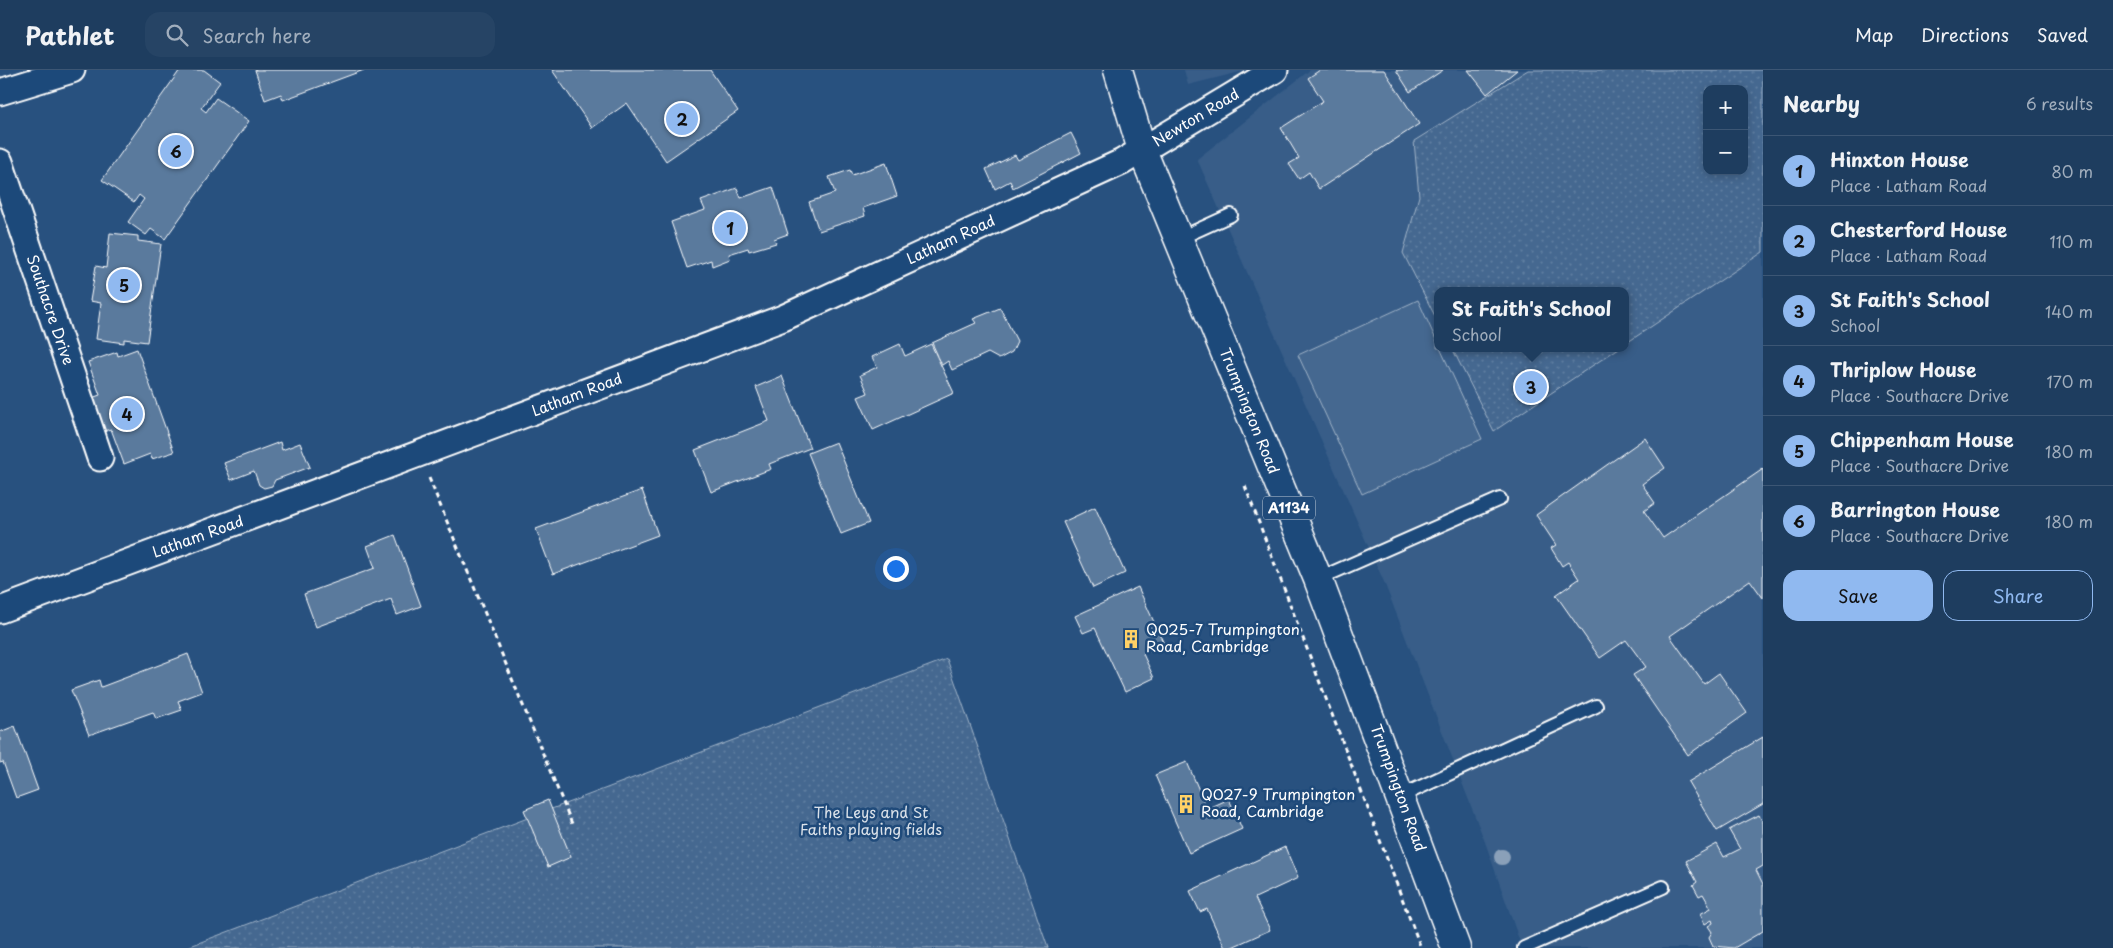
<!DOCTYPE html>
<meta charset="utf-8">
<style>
body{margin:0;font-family:"Playpen Sans",sans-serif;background:#264465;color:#f1f3f6}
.controls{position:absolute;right:15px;top:15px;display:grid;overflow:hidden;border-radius:10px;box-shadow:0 2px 8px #0003}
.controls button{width:45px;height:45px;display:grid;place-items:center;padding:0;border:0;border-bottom:1px solid #3c5674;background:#1e3d5f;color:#f1f3f6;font:25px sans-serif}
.you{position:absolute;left:895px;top:498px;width:18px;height:18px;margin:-12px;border:4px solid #fff;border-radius:50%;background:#1a73e8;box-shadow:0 0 0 8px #1a73e833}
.badge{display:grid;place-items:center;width:32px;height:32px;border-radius:50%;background:#90b9f0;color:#111;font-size:16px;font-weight:700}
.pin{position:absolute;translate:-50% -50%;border:2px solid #fff;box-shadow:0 1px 5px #0006}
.popup{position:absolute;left:1434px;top:217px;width:195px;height:65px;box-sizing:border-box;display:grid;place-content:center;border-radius:10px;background:#1e3d5f;filter:drop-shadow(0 1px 4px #0005);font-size:16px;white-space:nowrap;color:#a1aebd}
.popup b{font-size:19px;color:#f1f3f6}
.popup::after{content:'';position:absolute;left:50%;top:100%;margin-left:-10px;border:10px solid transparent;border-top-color:#1e3d5f}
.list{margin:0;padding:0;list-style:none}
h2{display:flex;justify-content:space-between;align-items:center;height:65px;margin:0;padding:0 20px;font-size:21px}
h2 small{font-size:16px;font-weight:400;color:#a1aebd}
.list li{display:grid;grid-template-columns:32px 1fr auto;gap:15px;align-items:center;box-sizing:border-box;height:70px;padding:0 20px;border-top:1px solid #3c5674}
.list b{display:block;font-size:19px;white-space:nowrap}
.list p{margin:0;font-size:16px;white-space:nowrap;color:#a1aebd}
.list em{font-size:16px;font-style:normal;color:#a1aebd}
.actions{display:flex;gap:10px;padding:15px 20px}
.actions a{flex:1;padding:11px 0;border:1px solid #90b9f0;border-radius:15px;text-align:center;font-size:18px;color:#90b9f0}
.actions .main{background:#90b9f0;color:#111}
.icon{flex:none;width:28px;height:28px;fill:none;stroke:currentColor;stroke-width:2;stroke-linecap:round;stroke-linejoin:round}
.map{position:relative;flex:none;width:1763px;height:878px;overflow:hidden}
header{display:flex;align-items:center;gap:30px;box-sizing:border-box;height:70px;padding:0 25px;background:#1e3d5f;border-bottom:1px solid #3c5674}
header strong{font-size:24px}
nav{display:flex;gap:28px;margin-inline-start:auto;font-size:18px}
.search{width:350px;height:45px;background:#264465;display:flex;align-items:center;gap:12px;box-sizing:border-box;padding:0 18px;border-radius:15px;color:#a1aebd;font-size:19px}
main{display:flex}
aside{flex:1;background:#1e3d5f}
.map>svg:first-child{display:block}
.built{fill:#375d88;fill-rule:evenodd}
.green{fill:#446890;stroke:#a2b4c8}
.park{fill:url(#park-dots);stroke:#a2b4c8;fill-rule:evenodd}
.building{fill:#5a7a9d;stroke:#fff}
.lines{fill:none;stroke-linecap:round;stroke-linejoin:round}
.service-casing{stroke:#fff;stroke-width:16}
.minor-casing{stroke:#fff;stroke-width:29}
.primary-casing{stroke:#fff;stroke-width:31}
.path{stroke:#fff;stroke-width:3;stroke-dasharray:5 4;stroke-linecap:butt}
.service{stroke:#1f4a7a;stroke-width:12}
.minor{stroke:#1f4a7a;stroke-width:25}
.primary{stroke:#1f4a7a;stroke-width:28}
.tree{fill:#8aa0b9}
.labels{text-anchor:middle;stroke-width:5;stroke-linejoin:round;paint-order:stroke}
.shield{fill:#1f4a7a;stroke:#bcc9d7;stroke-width:1}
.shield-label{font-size:14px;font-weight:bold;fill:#fff}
.street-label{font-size:15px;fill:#fff;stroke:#1f4a7a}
.poi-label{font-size:15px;fill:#fff;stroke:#1f4a7a;text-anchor:start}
.park-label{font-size:15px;fill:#dae1e9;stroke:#1f4a7a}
</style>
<header>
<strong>Pathlet</strong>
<div class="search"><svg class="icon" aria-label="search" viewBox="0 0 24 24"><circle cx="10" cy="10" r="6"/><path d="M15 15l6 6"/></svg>Search here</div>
<nav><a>Map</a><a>Directions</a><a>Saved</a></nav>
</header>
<main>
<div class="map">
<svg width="1763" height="878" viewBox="0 0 1763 878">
<defs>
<pattern id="park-dots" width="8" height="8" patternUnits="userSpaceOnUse" patternTransform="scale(1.25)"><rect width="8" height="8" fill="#446890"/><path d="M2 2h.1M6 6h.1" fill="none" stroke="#607fa1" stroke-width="1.8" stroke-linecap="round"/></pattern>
</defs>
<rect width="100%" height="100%" fill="#28517f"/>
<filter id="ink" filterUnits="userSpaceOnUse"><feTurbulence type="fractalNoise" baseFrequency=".02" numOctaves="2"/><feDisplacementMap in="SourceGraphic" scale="10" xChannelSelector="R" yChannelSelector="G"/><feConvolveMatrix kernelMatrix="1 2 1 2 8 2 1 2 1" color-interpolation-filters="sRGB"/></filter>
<g filter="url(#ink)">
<g class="built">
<polygon points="1184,0 1248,0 1188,15"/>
<path d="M1310,0H1763V878H1522L1485,772L1384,512L1197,89ZM1707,19H1744V101H1707ZM1437,221H1625V278H1437Z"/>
</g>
<polygon class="green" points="1418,230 1437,272 1437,278 1440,278 1482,369 1362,424 1298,285"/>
<g class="park">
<path d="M1528,0H1763V182L1625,274V221H1437V250L1403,183L1419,126L1414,71ZM1707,19H1744V101H1707Z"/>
<polygon points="1452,278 1619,278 1494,361"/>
<polygon points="947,589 1048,878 185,878"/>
</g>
<g class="building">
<polygon points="180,0 204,0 220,12 201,38 206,42 216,28 249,51 165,169 151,159 146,165 128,152 144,129 139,125 134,132 102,110"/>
<polygon points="255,0 364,0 283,30 281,24 265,30"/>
<polygon points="552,0 710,0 738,41 666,91 627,33 592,58"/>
<polygon points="1320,0 1384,0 1419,54 1319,119 1309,102 1299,109 1289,94 1299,88 1281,58 1323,31 1308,8"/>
<polygon points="1396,0 1443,0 1410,22"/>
<polygon points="1468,0 1517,0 1487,24"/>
<polygon points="1071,63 1081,83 1013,118 1010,111 995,119 986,99 1015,85 1018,90"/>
<polygon points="886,93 897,126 863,138 865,146 819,161 809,132 835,123 829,107 850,100 852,105"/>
<polygon points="773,117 788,164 774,169 776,173 749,181 748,178 729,184 730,189 712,196 711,190 687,198 671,152 705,140 701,131 737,118 741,128"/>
<polygon points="110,163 138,166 138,171 161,174 147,272 124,269 124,273 96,269 101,233 90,231 96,196 106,198"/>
<polygon points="1000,238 1017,271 1012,282 999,289 988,283 952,300 948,291 942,295 932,273 976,253 973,249"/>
<polygon points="900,274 905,286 931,274 954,323 873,360 858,327 868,323 860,305 877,297 872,287"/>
<polygon points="137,279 174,382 152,389 150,384 124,394 111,359 100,362 89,329 100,325 88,292 117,282 118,286"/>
<polygon points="782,306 810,378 769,394 771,399 711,422 695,380 769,351 756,317"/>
<polygon points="1645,368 1665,398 1642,414 1655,433 1644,441 1663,468 1763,399 1763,528 1750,510 1670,566 1704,614 1719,603 1747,643 1688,685 1633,605 1646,597 1626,570 1600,588 1556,525 1579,509 1568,492 1562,496 1551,478 1556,475 1536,445"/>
<polygon points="280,372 282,380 300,373 310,397 275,410 272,416 264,418 259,415 254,401 231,410 224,393"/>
<polygon points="836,372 869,453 841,464 808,383"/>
<polygon points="642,420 658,465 553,504 536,459"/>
<polygon points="1095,437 1125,503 1093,518 1063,452"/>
<polygon points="395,465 421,536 397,545 391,529 316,557 304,524 375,498 367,476"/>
<polygon points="1138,517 1164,574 1143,584 1154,608 1125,622 1095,558 1083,563 1075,546"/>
<polygon points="188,584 202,622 178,631 182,640 156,649 153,642 89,665 71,620 99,610 101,617"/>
<polygon points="15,656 38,720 16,728 3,692 0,693 0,662"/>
<polygon points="1763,667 1763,734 1717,761 1688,712"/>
<polygon points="1187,692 1207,739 1229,729 1242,759 1189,783 1155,705"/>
<polygon points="548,730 571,787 548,797 524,740"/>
<polygon points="1759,745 1763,753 1763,796 1756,800 1763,814 1763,861 1734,878 1713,876 1709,867 1712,862 1708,856 1713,853 1712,850 1705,854 1700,844 1711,838 1703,824 1699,826 1693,815 1697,812 1686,791 1717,774 1724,787 1740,779 1729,760"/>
<polygon points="1285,777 1298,808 1255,828 1270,860 1230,878 1225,878 1207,839 1200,842 1190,821"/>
</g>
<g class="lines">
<g class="service-casing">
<g id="service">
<polyline points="1178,169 1231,145"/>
<polyline points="1318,509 1500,429"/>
<polyline points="1401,726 1596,636"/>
<polyline points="1524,878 1663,817"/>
</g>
</g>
<g class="minor-casing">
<g id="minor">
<polyline points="0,22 72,0"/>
<polyline points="0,92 100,388"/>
<polyline points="0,540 783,248 1122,92 1275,0"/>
</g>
</g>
<g class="primary-casing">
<polyline id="primary" points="1118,0 1142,80 1318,509 1456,878"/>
</g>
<g class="path">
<polyline points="429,408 572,754"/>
<polyline points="1245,416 1421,878"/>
</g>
<use href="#service" class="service"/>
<use href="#minor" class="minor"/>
<use href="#primary" class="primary"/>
</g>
<circle class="tree" cx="1502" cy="787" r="8"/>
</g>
<defs>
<g id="building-bare" transform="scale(1.5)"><path d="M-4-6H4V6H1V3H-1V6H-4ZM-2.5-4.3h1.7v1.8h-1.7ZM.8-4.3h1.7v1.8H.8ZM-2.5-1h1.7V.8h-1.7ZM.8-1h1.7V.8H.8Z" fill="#ffd166" stroke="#1f4a7a" stroke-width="2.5" paint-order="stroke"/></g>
</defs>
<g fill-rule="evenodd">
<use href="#building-bare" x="1131" y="569"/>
<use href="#building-bare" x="1186" y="734"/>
</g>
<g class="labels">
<rect class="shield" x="1263" y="426.5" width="52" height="23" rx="4"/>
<g class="shield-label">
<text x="1289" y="443">A1134</text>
</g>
<g class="street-label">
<text transform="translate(1196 48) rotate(-31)" y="5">Newton Road</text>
<text transform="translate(951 170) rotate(-25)" y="5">Latham Road</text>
<text transform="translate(50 240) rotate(71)" y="5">Southacre Drive</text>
<text transform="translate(577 325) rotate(-21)" y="5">Latham Road</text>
<text transform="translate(1249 341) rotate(68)" y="5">Trumpington Road</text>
<text transform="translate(198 467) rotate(-20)" y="5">Latham Road</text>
<text transform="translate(1398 718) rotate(70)" y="5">Trumpington Road</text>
</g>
<g class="poi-label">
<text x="1146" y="565">Q025-7 Trumpington<tspan x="1146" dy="17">Road, Cambridge</tspan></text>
<text x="1201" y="730">Q027-9 Trumpington<tspan x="1201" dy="17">Road, Cambridge</tspan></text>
</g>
<g class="park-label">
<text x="871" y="748">The Leys and St<tspan x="871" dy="17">Faiths playing fields</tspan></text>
</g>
</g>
</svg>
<div class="controls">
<button>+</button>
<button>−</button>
</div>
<div class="you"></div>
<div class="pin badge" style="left:730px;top:158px">1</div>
<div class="pin badge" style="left:682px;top:49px">2</div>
<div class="pin badge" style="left:1531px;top:317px">3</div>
<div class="popup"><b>St Faith's School</b>School</div>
<div class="pin badge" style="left:127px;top:344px">4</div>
<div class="pin badge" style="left:124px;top:215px">5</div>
<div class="pin badge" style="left:176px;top:81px">6</div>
</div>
<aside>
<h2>Nearby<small>6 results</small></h2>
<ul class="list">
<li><span class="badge">1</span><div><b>Hinxton House</b><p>Place · Latham Road</p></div><em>80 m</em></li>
<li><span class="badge">2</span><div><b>Chesterford House</b><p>Place · Latham Road</p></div><em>110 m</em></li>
<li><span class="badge">3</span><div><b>St Faith's School</b><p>School</p></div><em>140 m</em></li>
<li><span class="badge">4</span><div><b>Thriplow House</b><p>Place · Southacre Drive</p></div><em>170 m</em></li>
<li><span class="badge">5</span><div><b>Chippenham House</b><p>Place · Southacre Drive</p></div><em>180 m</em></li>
<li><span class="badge">6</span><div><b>Barrington House</b><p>Place · Southacre Drive</p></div><em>180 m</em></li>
</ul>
<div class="actions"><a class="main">Save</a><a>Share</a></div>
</aside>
</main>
